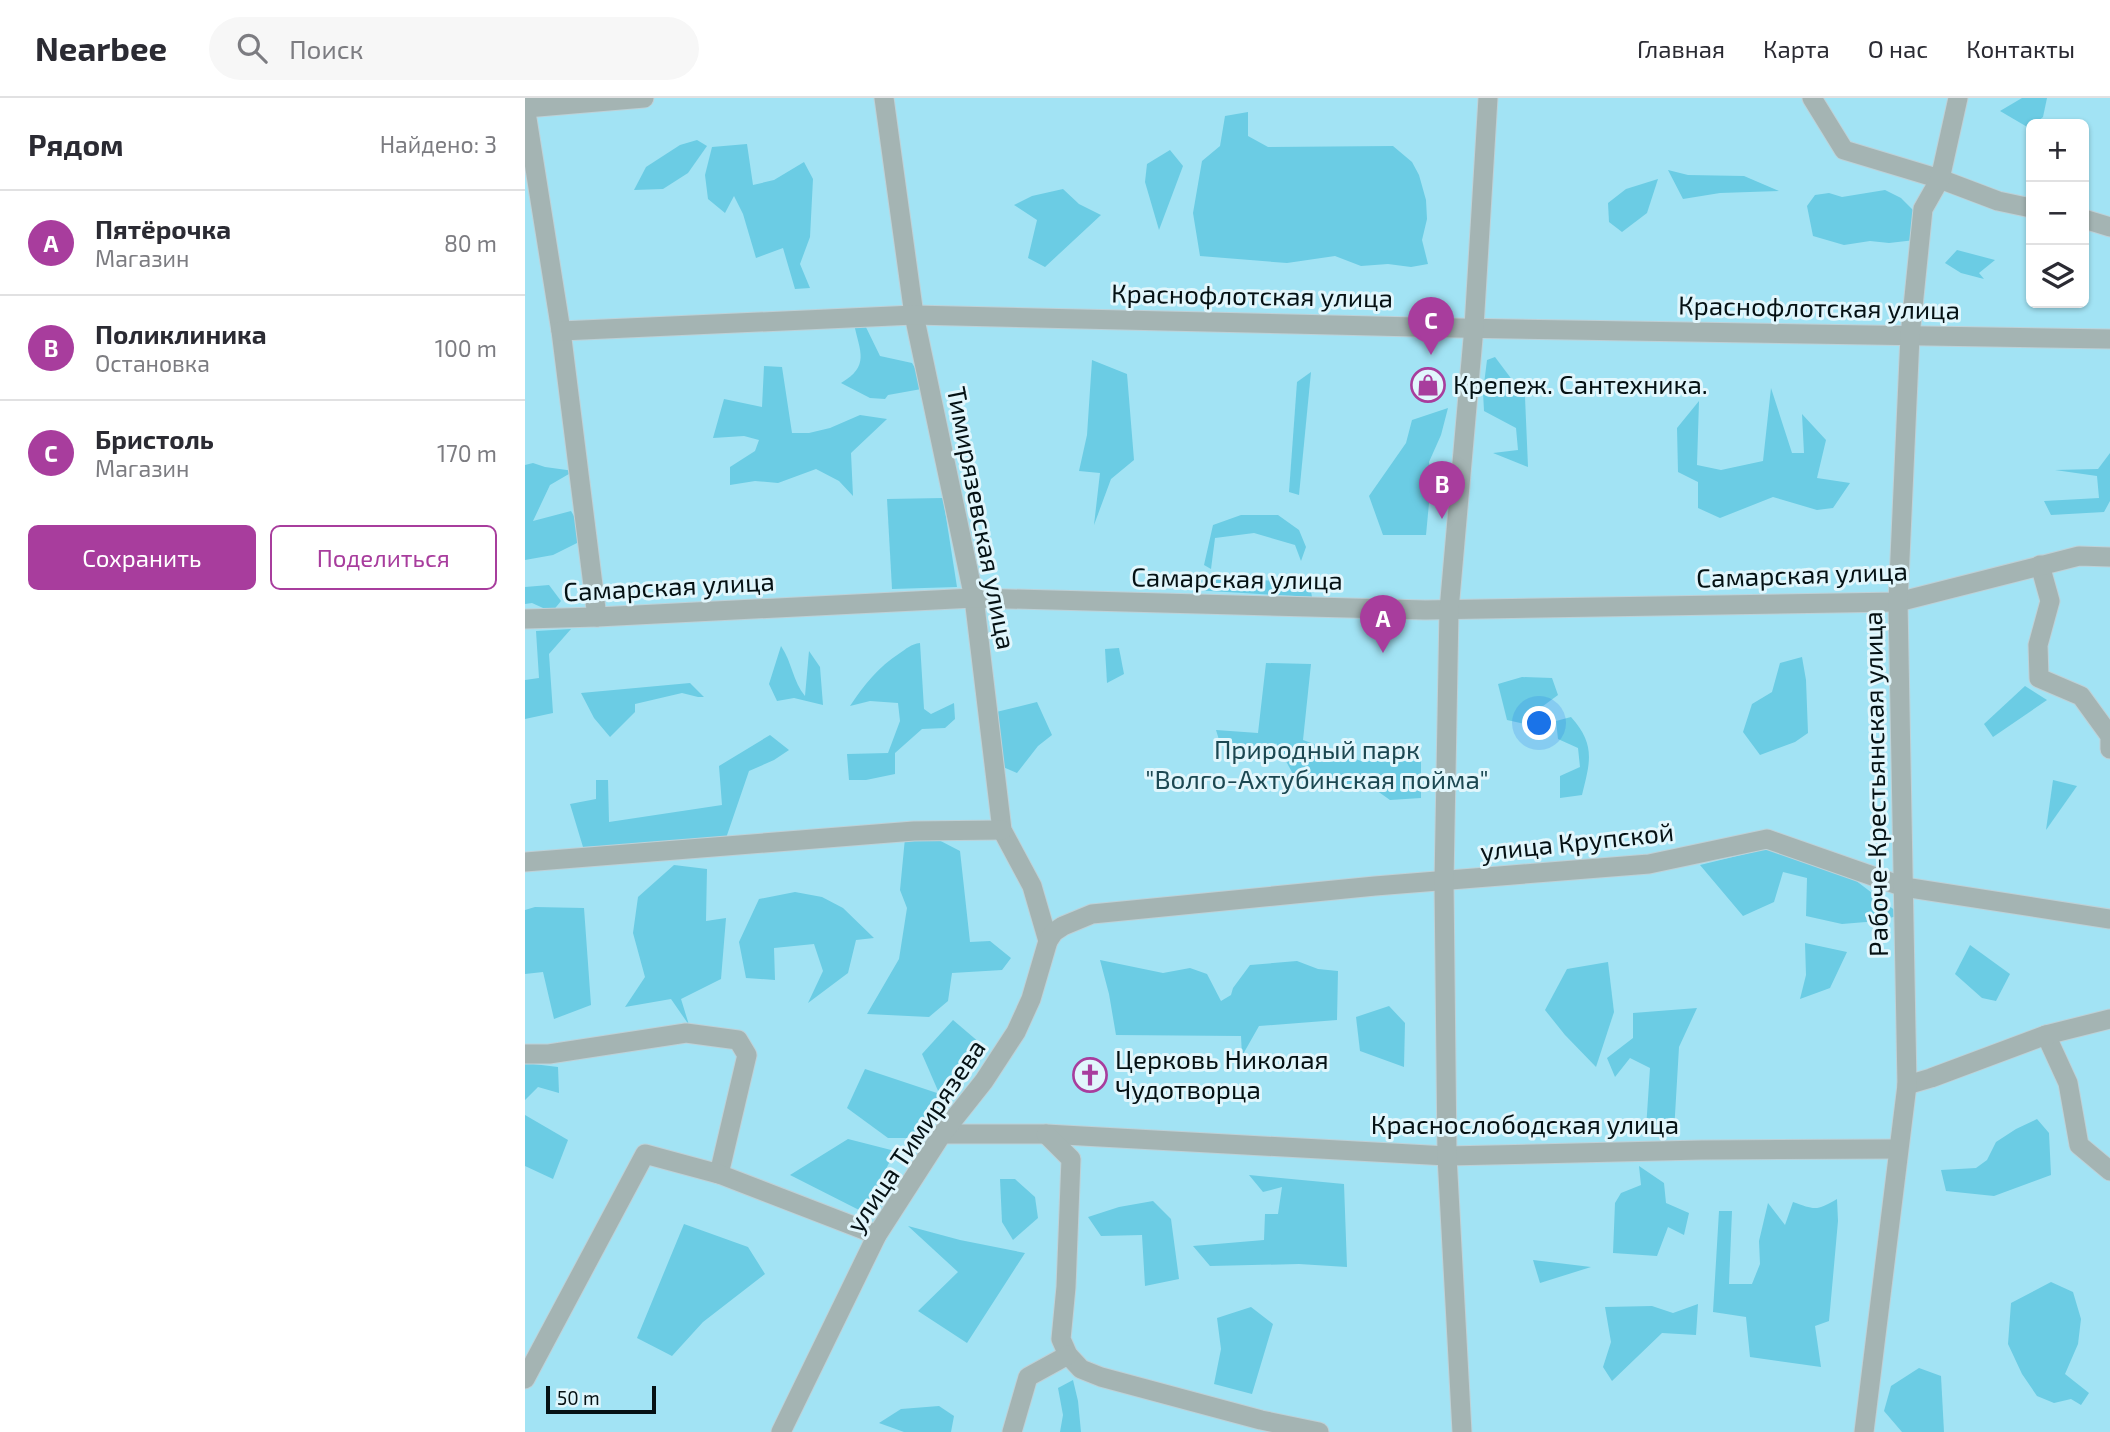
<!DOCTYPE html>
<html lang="ru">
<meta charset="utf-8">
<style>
body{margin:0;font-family:"Exo 2",sans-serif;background:#f7f7f7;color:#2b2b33}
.controls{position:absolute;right:21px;top:21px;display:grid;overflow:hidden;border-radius:10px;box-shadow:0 2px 5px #0004}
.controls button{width:63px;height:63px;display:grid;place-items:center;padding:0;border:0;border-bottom:2px solid #e1e1e2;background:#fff;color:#2b2b33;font:35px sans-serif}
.scale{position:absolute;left:21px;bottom:18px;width:110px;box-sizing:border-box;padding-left:7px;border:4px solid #051114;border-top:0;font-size:19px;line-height:24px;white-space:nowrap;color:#051114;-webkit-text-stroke:5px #e1f6fc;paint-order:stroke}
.you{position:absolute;left:1015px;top:626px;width:24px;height:24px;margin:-18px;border:5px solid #fff;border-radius:50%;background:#1a73e8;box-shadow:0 0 0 10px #1a73e833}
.badge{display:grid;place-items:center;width:46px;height:46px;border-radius:50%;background:#a83d9d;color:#fff;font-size:23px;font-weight:700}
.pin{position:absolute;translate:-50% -58px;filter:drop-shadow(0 2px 4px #0008)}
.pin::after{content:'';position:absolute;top:37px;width:24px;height:21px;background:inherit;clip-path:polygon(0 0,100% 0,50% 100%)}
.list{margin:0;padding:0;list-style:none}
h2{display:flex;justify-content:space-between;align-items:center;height:91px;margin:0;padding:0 28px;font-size:30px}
h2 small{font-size:23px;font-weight:400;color:#7c7c81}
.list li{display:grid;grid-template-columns:46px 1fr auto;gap:21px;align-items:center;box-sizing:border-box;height:105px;padding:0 28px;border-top:2px solid #e1e1e2}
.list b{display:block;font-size:26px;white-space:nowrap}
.list p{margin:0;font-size:23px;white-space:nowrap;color:#7c7c81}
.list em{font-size:23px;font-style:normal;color:#7c7c81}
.actions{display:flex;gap:14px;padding:21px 28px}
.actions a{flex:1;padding:16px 0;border:2px solid #a83d9d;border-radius:10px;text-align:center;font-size:24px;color:#a83d9d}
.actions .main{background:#a83d9d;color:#fff}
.icon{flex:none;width:38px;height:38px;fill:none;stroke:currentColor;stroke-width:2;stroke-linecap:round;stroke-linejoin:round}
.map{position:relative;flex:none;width:1585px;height:1334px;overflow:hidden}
header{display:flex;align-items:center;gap:42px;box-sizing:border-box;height:98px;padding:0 35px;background:#fff;border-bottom:2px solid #e1e1e2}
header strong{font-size:33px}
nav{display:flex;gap:38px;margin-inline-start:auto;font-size:24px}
.search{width:490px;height:63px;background:#f7f7f7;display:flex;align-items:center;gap:18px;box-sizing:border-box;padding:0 24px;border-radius:38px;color:#7c7c81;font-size:26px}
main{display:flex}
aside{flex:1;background:#fff}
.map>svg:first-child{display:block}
.green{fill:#a2e3f4;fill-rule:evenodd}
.forest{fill:#6bcce4}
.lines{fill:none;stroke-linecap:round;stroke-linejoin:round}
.minor-casing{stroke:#bed1d7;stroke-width:21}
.minor{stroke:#a4b4b3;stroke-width:19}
.labels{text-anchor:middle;stroke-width:6;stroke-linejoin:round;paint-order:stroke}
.street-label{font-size:26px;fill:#051114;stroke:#e1f6fc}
.poi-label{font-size:26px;fill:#051114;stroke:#e1f6fc;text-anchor:start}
.park-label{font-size:26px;fill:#1c4852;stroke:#e1f6fc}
</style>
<header>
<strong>Nearbee</strong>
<div class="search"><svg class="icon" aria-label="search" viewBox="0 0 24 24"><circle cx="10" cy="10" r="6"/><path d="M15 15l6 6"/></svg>Поиск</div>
<nav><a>Главная</a><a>Карта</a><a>О нас</a><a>Контакты</a></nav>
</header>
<main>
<aside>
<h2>Рядом<small>Найдено: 3</small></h2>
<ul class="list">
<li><span class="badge">A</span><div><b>Пятёрочка</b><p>Магазин</p></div><em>80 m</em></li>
<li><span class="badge">B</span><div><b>Поликлиника</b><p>Остановка</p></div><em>100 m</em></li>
<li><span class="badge">C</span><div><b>Бристоль</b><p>Магазин</p></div><em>170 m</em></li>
</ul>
<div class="actions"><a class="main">Сохранить</a><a>Поделиться</a></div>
</aside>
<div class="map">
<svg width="1585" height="1334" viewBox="0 0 1585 1334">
<rect width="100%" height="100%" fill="#e1f6fc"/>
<path class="green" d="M0,0H1585V1334H0ZM1506,26H1559V205H1506Z"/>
<g class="forest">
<polygon points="1497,0 1522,0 1518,19 1504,30 1475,13"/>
<polygon points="723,14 723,38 743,49 868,48 887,64 894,77 901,102 902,121 897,142 903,166 886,169 863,166 836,168 810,158 762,165 675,158 668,115 677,63 695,48 700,18"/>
<polygon points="172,42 182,48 163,75 138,91 109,92 121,69 155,47"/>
<polygon points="222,46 228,87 249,82 279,64 288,81 285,139 275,166 285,190 270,191 258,150 231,160 218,116 209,98 200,115 183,101 180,77 187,49"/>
<polygon points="645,52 658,68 634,132 620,84 622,66"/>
<polygon points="1143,72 1163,77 1219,78 1254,93 1195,95 1158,101"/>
<polygon points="1133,81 1122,115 1097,134 1084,124 1083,105 1101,91"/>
<polygon points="538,91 554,106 576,117 520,169 503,160 512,122 489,107 507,98"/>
<polygon points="1360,92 1376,100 1390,114 1390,142 1364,145 1345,143 1319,147 1288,138 1282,108 1290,97 1304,95 1317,99"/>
<polygon points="1432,152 1470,162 1454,175 1459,181 1436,175 1420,165"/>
<path d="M336,219L355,258L387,265L402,290L363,297L360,301L345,300L316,285C345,268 335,254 329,226Z"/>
<polygon points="970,259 1000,299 1003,369 968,355 993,352 991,330 959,313 958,294 962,262"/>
<polygon points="567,262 602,276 609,362 586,381 569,427 575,375 554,373 562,337"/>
<polygon points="239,268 257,269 267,335 284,335 305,330 335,317 362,321 326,355 328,398 314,383 291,371 253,385 230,383 205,387 205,369 230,353 234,342 219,338 188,340 199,301 237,309"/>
<polygon points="786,274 774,397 764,394 772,284"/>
<polygon points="1246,290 1267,355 1279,355 1277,316 1301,342 1292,380 1325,385 1308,410 1292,412 1248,399 1195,420 1173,410 1173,384 1153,374 1152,330 1174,303 1172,367 1196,372 1238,363"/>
<polygon points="923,310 916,337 904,364 906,384 901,437 858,437 844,398 881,345 887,322"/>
<polygon points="1585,355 1585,403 1579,414 1526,417 1519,403 1574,400 1572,378 1530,372 1573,371"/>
<polygon points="8,365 20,369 49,373 25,387 8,423 46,413 62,440 28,457 0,462 0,367"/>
<polygon points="418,400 432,489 367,491 362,401"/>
<polygon points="716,417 753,417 774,432 781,449 776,463 770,447 729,435 690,440 686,471 679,467 688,427"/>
<polygon points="674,478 767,484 784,482 787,499 669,492"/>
<polygon points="24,487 36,503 27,514 7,505 0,506 0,489"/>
<polygon points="46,531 24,556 28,615 0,621 0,582 14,580 11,533"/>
<path d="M395,545L399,611L406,616L429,605L430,621L420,630L397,631L370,655V676L341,682H324L322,656L363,655L375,623L373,605L345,603L325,608C339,587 353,569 375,555C381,551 386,546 395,545Z"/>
<path d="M256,548C267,564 268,584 280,598L284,553L295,569L298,607L269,600L252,603L244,586Z"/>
<polygon points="594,550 599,576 582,585 580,551"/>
<polygon points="1277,559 1281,582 1283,635 1270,644 1235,657 1218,634 1227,606 1247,594 1255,565"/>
<polygon points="741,565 786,566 778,642 836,663 896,663 896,700 865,702 841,685 803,690 768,676 751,645 740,665 695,645 691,632 733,635"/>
<polygon points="997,579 1027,580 1033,597 1014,611 1004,627 982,622 973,586"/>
<polygon points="165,585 179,599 173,599 157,595 110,606 110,614 85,639 69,620 56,595"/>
<polygon points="1500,588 1522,602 1468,639 1459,626"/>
<polygon points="512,604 527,637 513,648 492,675 478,669 467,615"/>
<path d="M1046,619C1071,647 1065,664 1057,697L1035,700V678L1055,669L1053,650L1033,641L1031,623Z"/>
<polygon points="245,637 264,652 249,662 224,673 200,743 58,749 45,706 71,701 71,682 83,682 84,724 197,707 194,668"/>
<polygon points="1528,682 1552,688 1521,732"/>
<polygon points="406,738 435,753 445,844 465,843 486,860 477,872 427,875 423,903 404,919 342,916 374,861 382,810 375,792 380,740"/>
<polygon points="1257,747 1330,782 1376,817 1353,823 1317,826 1281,818 1282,780 1258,774 1249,804 1218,818 1175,767"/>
<polygon points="149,767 182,771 181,823 201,820 196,881 156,901 164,927 146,901 100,909 120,879 108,835 113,799"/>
<polygon points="270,794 297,799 318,810 349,840 331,842 323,875 283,905 298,873 289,846 249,850 250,882 221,880 214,844 234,801"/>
<polygon points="10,809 59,810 66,907 29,921 18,874 0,876 0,812"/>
<polygon points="1280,845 1322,854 1305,890 1275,901 1281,877"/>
<polygon points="1445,847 1485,876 1471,903 1457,900 1430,876"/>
<polygon points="575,862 638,875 665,870 682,876 696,903 706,897 708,890 725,867 772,863 793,871 813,873 812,922 734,928 717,958 716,938 591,937 584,896"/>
<polygon points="1083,864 1089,914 1071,969 1040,937 1020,912 1042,871"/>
<polygon points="864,908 880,925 879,969 835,953 831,919"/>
<polygon points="1172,910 1154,949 1149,1034 1121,1031 1125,970 1105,960 1090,979 1082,960 1108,940 1108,915"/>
<polygon points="428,922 462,951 429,990 414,995 397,956"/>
<polygon points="0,965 33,969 34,995 13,989 0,1002"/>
<polygon points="340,971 424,999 382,1040 363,1040 322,1010"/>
<polygon points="0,1017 43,1042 28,1081 0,1068"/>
<polygon points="1512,1021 1524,1035 1526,1077 1469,1098 1421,1093 1416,1072 1451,1070 1462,1062 1471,1044 1491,1031"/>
<polygon points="323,1041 370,1053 361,1071 356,1108 338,1114 265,1077"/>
<polygon points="1114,1068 1139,1085 1141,1105 1164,1115 1159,1137 1143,1129 1132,1158 1088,1155 1090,1105 1096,1095 1116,1087"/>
<polygon points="724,1077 819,1086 822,1169 774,1166 685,1168 668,1148 739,1142 740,1116 753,1116 757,1089 738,1094"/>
<polygon points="475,1081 490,1081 510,1099 513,1120 488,1142 477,1124"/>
<path d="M1312,1101L1313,1123L1304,1223L1290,1228L1296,1269L1225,1259L1221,1219L1188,1214L1194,1113H1207L1204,1186H1227L1235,1166L1234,1143L1243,1105L1260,1127L1268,1104C1290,1112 1292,1113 1312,1101Z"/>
<polygon points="628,1103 646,1121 654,1181 620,1188 617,1137 576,1138 563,1119 594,1109"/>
<polygon points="159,1126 223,1149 240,1176 178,1224 147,1258 112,1240"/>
<polygon points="383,1128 435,1142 500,1155 442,1245 393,1213 433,1174"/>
<polygon points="1008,1162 1066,1169 1015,1185"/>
<polygon points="1526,1184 1548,1194 1556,1221 1553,1246 1540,1276 1564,1295 1556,1307 1546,1301 1529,1305 1512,1298 1497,1276 1483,1246 1486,1205"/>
<polygon points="1173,1206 1171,1237 1137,1235 1087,1283 1078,1269 1086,1244 1080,1209 1127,1208 1148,1215"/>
<polygon points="726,1209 748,1226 727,1296 689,1286 696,1251 692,1220"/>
<polygon points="1394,1270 1416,1278 1419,1334 1377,1334 1359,1313 1366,1288"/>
<polygon points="548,1282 553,1303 556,1334 535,1334 538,1317 533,1290"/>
<polygon points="414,1308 429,1318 426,1334 379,1334 354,1325 376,1311"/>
</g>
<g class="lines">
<g class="minor-casing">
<g id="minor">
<polyline points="359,0 389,217 449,500 477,732 507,788 523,843"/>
<polyline points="1287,0 1319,52 1415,81 1473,103 1506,110"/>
<polyline points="0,8 36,233 72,519"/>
<polyline points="1,10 119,0"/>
<polyline points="1559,121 1585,129"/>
<polyline points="36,233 389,217 932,230 1585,241"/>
<polyline points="1515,467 1525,503 1513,547 1514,580 1556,598 1585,638 1585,651"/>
<polyline points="0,521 72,519 449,500 900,512 1373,504 1554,458 1585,459"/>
<polyline points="0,764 389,733 477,732"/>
<polyline points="1521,937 1543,985 1554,1047 1585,1073"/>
<polyline points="0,956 24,956 161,935 213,942 222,957 194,1076"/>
<polyline points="1382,987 1406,980 1521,937 1585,921"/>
<polyline points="417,1036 521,1036 922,1058 1176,1052 1373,1051"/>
<polyline points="521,1036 546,1061 541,1189 536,1241 543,1257 556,1271 576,1279 736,1322 794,1334"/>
<polyline points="0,1281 120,1056 194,1076 352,1137"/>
<polyline points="256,1334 352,1137 417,1036 459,983 491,934 506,901 523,843 529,834 538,828 567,816 850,788 1124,766 1242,741 1379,789 1585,821"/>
<polyline points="487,1334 503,1279 543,1257"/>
<polyline points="937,1334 922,1058 919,784 924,512 949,229 963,0"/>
<polyline points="1339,1334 1382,987 1373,504 1385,238 1398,111 1415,81 1433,0"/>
</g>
</g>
<use href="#minor" class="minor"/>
</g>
<defs>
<g id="shop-ring" transform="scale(1.75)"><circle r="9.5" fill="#e1f6fc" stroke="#a83d9d" stroke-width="1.5"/><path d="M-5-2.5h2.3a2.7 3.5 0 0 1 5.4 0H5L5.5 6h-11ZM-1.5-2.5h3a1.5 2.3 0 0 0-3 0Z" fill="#a83d9d"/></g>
<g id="church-ring" transform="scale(1.75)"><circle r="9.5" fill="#e1f6fc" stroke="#a83d9d" stroke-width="1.5"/><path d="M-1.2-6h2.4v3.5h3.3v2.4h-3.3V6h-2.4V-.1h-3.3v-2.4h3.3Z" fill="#a83d9d"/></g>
</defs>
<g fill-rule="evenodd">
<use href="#shop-ring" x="903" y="287"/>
<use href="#church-ring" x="565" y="977"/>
</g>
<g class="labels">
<g class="street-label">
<text transform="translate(727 198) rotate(1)" y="9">Краснофлотская улица</text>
<text transform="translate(1294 210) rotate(1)" y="9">Краснофлотская улица</text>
<text transform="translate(456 420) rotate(79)" y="9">Тимирязевская улица</text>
<text transform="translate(1277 477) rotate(-2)" y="9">Самарская улица</text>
<text transform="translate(712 481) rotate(1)" y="9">Самарская улица</text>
<text transform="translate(144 489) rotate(-3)" y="9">Самарская улица</text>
<text transform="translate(1351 686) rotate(-91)" y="9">Рабоче-Крестьянская улица</text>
<text transform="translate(1052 744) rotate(-6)" y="9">улица Крупской</text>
<text x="1000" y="1036">Краснослободская улица</text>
<text transform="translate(391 1038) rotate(-56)" y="9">улица Тимирязева</text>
</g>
<g class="poi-label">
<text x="928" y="296">Крепеж. Сантехника.</text>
<text x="590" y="971">Церковь Николая<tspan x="590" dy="30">Чудотворца</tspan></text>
</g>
<g class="park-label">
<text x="792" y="661">Природный парк<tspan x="792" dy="30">"Волго-Ахтубинская пойма"</tspan></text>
</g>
</g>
</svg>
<div class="controls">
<button>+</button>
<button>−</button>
<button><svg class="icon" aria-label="layers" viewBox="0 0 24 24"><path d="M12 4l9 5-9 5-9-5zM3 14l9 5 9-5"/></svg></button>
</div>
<div class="scale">50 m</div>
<div class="you"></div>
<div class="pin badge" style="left:858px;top:555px">A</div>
<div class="pin badge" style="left:917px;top:421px">B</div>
<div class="pin badge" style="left:906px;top:257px">C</div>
</div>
</main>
